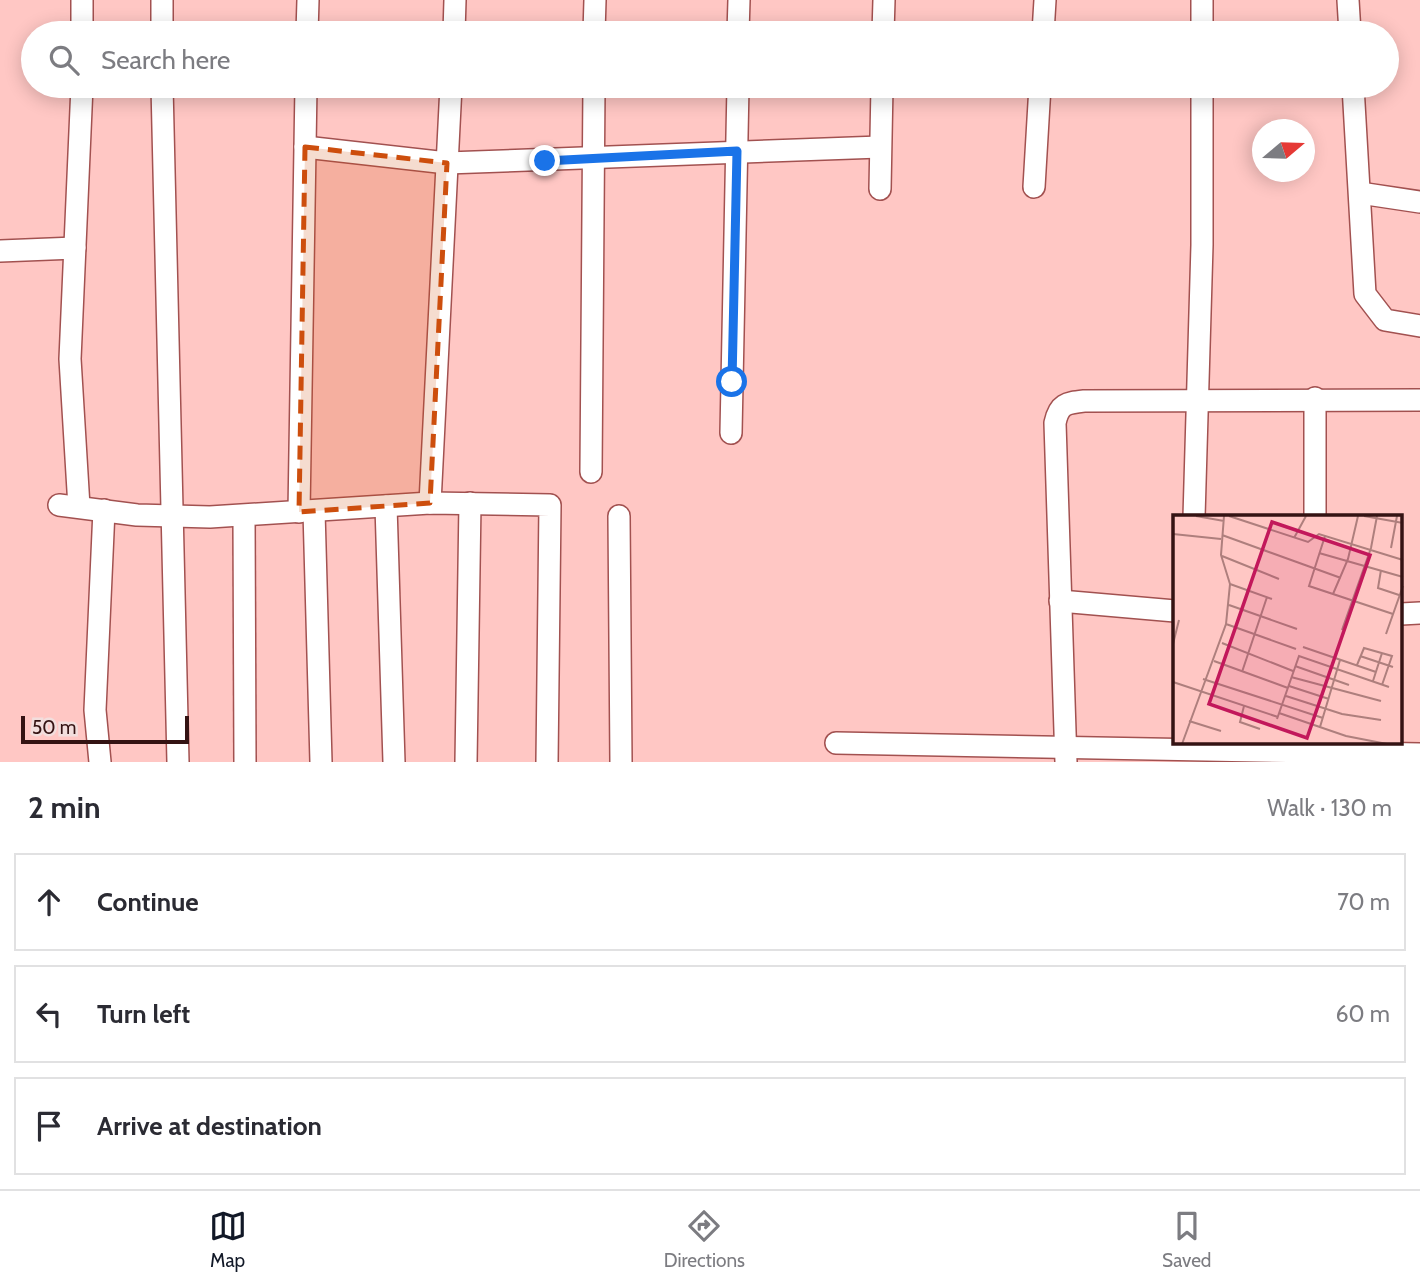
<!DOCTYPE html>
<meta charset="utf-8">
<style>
body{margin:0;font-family:Cabin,sans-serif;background:#f2f2f3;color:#2b2b33}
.compass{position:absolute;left:1252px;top:119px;width:63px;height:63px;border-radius:50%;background:#fff;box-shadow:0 4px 18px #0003;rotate:71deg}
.scale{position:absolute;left:21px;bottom:18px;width:168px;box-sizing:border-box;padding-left:7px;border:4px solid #341313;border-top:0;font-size:19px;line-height:24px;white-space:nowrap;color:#341313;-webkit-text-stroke:5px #f2dedd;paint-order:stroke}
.stop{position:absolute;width:21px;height:21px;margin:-16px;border:5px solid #1a73e8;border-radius:50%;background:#fff}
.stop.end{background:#1a73e8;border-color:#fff;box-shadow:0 2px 7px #0008}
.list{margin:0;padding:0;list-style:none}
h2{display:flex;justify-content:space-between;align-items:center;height:91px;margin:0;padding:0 28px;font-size:30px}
h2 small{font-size:23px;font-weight:400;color:#7c7c81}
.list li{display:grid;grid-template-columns:46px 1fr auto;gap:21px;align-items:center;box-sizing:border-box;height:98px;margin:0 14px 14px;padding:0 14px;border:2px solid #e1e1e2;border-radius:0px}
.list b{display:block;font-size:26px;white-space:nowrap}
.list em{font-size:23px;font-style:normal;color:#7c7c81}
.icon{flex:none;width:38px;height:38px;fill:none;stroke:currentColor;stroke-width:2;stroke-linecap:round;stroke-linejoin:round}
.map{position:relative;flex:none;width:1420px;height:762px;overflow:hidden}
.search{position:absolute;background:#fff;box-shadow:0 4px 18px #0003;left:21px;right:21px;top:21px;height:77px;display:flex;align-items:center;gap:18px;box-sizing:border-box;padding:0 24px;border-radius:38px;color:#7c7c81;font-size:26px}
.sheet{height:427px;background:#fff}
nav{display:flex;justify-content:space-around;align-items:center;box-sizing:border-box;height:98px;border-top:2px solid #e1e1e2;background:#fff;font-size:19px;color:#7c7c81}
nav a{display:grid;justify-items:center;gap:4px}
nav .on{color:#111827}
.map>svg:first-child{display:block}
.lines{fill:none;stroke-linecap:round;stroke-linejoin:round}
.minor-casing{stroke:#a25150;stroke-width:24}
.minor{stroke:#fff;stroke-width:21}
.route{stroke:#1a73e8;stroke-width:9}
.marked{fill:#cd4e0d;fill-opacity:0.2;stroke:#cd4e0d;stroke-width:5;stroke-dasharray:14 9;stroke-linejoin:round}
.inset-road{fill:none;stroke:#ae7f7d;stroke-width:2}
.view{fill:#c2185b;fill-opacity:0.15;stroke:#c2185b;stroke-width:3.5}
.inset-edge{fill:none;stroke:#341313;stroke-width:3.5}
</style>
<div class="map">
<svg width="1420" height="762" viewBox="0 0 1420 762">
<rect width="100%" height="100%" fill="#ffc7c4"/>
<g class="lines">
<g class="minor-casing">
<g id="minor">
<polyline points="1348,0 1350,33"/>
<polyline points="82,33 82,0"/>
<polyline points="162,33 162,0"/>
<polyline points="307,33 308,0"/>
<polyline points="454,33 455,0"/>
<polyline points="594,33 595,0"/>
<polyline points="738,33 739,0"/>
<polyline points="883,33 884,0"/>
<polyline points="1043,33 1045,0"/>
<polyline points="1202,33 1202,0"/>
<polyline points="162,86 178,762"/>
<polyline points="1353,86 1365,294 1385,320 1420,326"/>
<polyline points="305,147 447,163 880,147"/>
<polyline points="1034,187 1040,86"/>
<polyline points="880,189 882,86"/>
<polyline points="1360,193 1420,202"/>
<polyline points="0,251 75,248"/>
<polyline points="731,433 738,86"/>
<polyline points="591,472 594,86"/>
<polyline points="430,503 451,86"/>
<polyline points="59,505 137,515 210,517 430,503 550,505 547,762"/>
<polyline points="386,506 394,762"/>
<polyline points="79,507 70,359 82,86"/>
<polyline points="314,511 321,762"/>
<polyline points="299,512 306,86"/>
<polyline points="244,516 245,762"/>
<polyline points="619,516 621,762"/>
<polyline points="1194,517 1202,245 1202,86"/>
<polyline points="1315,517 1315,398"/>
<polyline points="1060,601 1175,611"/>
<polyline points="1401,614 1420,613"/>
<polyline points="836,743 1420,754"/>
<polyline points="100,762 95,710 104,510"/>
<polyline points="466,762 470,503"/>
<path d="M1066,762L1055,423C1059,404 1066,403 1084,401L1420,400"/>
</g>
</g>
<use href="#minor" class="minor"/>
</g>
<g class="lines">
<polyline class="route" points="545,161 737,151 732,382"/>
</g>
<path class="marked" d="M305,147L447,163L430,503L299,512Z"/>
<g transform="translate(1173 515)">
<rect width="229" height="229" fill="#ffc7c4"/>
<path class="inset-road" d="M23,1L51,6M56,1L135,27L146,19L230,45M191,1L230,8M0,19L48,24M49,20L168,63M152,21L136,71L220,99M121,23L133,1M218,33L224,1M146,38L230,62M49,41L106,64M208,55L205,73L226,80M57,69L99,84M160,79L175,44L185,1M56,90L124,114M53,109L123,134M169,115L198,33L204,1M213,119L230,71M49,128L120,156M0,129L6,105M130,132L203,157M187,141L220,152M41,146L115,173M184,150L191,133L219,141L209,170M122,151L176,170M69,157L94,82M118,162L208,186M30,164L150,203M200,166L209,138M0,167L105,202M116,171L156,184M113,181L169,199L208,205M71,191L67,207L87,214M106,198L173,221L214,229M104,204L126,141L216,172M16,206L48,216M147,212L167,145M9,229L53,109L57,69L48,40L51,1"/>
<path class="view" d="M99,7L197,40L134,223L36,189Z"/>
<rect width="229" height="229" class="inset-edge"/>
</g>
</svg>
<svg class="compass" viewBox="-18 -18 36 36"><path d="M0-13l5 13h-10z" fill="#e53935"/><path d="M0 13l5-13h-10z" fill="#7c7c81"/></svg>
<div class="scale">50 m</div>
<div class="stop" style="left:732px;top:382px"></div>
<div class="stop end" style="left:545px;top:161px"></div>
<div class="search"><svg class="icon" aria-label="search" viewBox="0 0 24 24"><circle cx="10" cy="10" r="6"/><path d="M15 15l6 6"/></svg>Search here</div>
</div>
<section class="sheet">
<h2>2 min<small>Walk · 130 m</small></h2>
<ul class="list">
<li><svg class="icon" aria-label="ahead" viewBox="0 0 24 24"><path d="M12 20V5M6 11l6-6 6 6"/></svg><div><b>Continue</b></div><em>70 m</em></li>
<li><svg class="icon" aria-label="left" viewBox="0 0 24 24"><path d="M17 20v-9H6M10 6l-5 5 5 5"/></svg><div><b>Turn left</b></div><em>60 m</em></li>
<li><svg class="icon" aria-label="arrive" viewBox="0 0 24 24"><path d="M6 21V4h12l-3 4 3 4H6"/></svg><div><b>Arrive at destination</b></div></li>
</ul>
</section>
<nav>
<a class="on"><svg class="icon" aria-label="map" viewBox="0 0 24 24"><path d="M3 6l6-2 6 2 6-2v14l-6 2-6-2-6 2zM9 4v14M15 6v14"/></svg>Map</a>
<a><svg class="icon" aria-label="directions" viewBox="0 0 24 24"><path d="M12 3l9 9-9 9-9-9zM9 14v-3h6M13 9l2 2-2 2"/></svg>Directions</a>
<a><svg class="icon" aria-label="saved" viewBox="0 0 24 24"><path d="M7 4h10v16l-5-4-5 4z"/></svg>Saved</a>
</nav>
